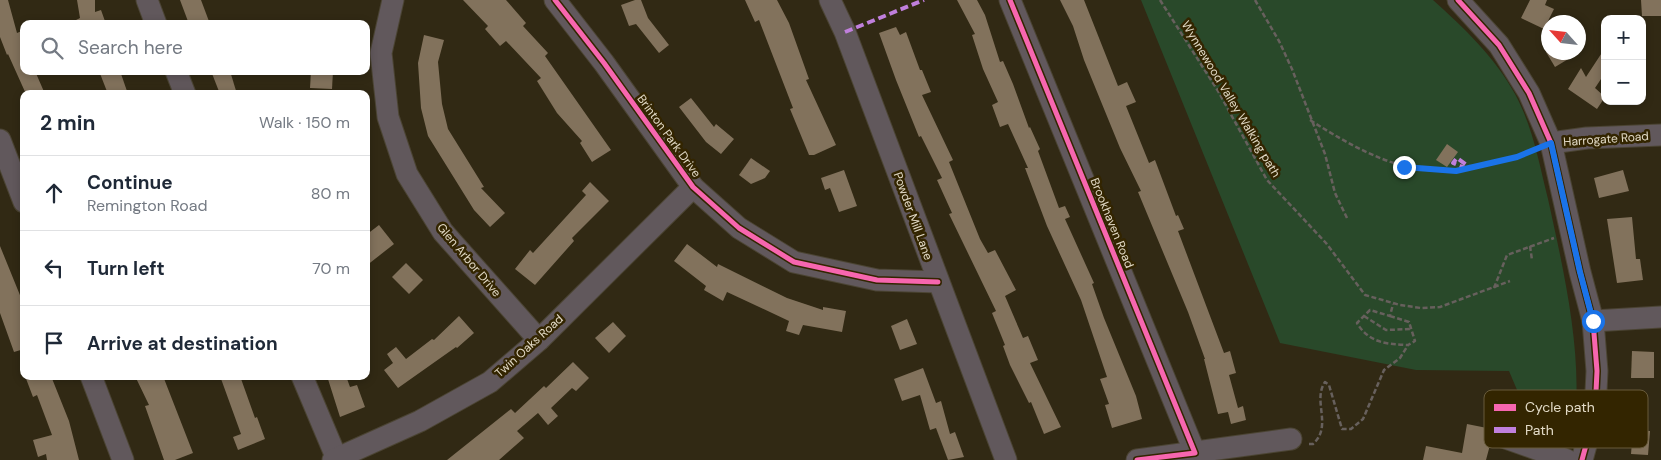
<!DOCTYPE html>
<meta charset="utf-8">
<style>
body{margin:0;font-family:"DM Sans",sans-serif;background:#f6f6f7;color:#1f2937}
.controls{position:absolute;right:15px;top:15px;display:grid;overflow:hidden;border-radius:10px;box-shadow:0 2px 8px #0003}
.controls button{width:45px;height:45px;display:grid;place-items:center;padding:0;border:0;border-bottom:1px solid #e0e1e3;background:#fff;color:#1f2937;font:25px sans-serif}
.compass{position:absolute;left:1541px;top:15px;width:45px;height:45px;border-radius:50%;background:#fff;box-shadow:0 2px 8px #0003;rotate:297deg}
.stop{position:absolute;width:15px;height:15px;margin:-11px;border:4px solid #1a73e8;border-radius:50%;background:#fff}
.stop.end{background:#1a73e8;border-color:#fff;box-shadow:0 1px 5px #0008}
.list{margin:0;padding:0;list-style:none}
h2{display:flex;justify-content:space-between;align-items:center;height:65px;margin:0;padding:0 20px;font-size:21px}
h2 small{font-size:16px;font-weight:400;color:#747a83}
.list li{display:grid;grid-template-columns:32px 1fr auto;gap:15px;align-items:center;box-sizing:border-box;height:75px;padding:0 20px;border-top:1px solid #e0e1e3}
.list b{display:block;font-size:19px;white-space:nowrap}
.list p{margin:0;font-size:16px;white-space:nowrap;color:#747a83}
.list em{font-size:16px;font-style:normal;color:#747a83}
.icon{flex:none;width:28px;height:28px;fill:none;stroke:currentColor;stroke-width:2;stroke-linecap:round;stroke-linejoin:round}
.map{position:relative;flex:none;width:1661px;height:460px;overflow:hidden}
.search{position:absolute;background:#fff;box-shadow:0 2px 8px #0003;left:20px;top:20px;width:350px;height:55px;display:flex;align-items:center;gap:12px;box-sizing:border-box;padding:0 18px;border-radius:10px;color:#747a83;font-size:19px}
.panel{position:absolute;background:#fff;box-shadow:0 2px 8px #0003;left:20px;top:90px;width:350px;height:290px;border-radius:10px}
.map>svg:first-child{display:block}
.green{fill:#29492a}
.building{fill:#82725c}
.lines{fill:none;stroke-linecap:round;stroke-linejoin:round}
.minor-casing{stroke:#4b4433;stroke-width:23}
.path{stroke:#67605d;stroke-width:2.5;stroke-dasharray:5 2.5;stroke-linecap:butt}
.minor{stroke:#61585c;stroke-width:21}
.quiet{stroke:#c07fdc;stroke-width:4;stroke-dasharray:8 4;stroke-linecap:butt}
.cycleway-casing{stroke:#332500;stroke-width:8}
.cycleway{stroke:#f766af;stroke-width:5}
.route{stroke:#1a73e8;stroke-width:6}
.labels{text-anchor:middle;stroke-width:5;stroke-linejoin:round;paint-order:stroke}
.street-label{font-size:12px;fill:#e2dac6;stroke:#332500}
.key{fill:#332500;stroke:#685b3b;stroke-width:1}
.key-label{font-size:14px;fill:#e2dac6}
</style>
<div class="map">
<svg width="1661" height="460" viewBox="0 0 1661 460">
<rect width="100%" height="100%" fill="#312914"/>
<path class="green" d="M1141,0H1433C1464,28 1495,57 1515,94C1533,127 1539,163 1548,199C1562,263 1580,340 1576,406L1526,411L1509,371L1416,370L1280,343Z"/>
<g class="building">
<polygon points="0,0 8,0 17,33 24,30 24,71 35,71 45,94 26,94 8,54 7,55 0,37"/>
<polygon points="77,0 95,0 95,12 101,10 106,24 68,24 80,18"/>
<polygon points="180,0 201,0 210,24 189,24"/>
<polygon points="463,0 506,0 526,23 523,26 548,53 545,56 611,150 592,162 580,143 582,141 557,113 537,81 541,78 506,41 500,46 485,29 488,26"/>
<polygon points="635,0 641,0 648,18 669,45 659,53 636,24 629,26 621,5"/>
<polygon points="745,0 777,0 789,23 809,79 806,80 836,145 814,155 809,155 790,109 793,108 759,20 755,22"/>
<polygon points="957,0 977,0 985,15 1000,62 1003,61 1013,84 1029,128 1030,127 1040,149 1038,151 1059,208 1065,206 1070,217 1065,219 1094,283 1092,284 1104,318 1136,396 1142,419 1112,428 1105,405 1109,404 1100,379 1107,377 1081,300 1047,226 1025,168 1028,168 1008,124 1000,127 992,105 998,102 983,69 972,35 975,34"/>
<polygon points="1060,0 1084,0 1118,86 1127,82 1136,102 1126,106 1149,163 1155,160 1176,216 1178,215 1184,229 1178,231 1224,353 1230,351 1236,373 1229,375 1238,408 1243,406 1246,420 1231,424 1228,412 1218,414 1204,359 1205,359 1188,312 1138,192 1141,191 1120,148 1084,60 1073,26"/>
<polygon points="1530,0 1547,0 1545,5 1554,9 1544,29 1521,18"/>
<polygon points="1641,0 1661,0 1661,16 1642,16"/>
<polygon points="896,27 900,35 906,32 920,70 922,70 931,92 922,95 953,160 949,162 980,239 988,253 995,250 1016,290 1005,296 1023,338 1028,336 1038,360 1030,363 1061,427 1044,434 1031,402 1029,403 1010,365 1003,346 1005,345 992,313 996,311 949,214 952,213 937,180 942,178 921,136 919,137 896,80 879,33"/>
<polygon points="424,35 444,40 438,62 442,104 448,129 484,187 481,188 505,213 490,227 474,210 428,136 421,108 418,63"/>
<polygon points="1605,48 1605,73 1595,88 1605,97 1597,109 1568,89 1581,68 1586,77"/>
<polygon points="1546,52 1580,52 1555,67"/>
<polygon points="99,71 120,71 128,94 108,94"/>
<polygon points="211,71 230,71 237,94 220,94"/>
<polygon points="311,71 333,71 332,89 310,88"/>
<polygon points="691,98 714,127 716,124 734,139 721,154 706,142 679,107"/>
<polygon points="1447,144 1458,152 1447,167 1436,160"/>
<polygon points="751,158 770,171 765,178 751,184 739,175"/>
<polygon points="844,170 857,206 839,212 830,188 825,190 821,178"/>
<polygon points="1623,170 1629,191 1599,198 1594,178"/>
<polygon points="590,182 609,201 572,238 574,241 535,285 515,269 530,250 533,253 586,195 582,191"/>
<polygon points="1632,217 1636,259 1640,259 1643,280 1617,283 1607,219"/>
<polygon points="379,225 394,244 366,266 366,235"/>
<polygon points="687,244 717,267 718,264 787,298 823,310 823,307 846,311 842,332 803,325 799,335 786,331 789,321 727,292 723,301 704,290 706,286 674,261"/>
<polygon points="0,246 24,305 20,307 24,318 24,349 14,352 0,313"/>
<polygon points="406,263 423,280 409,294 392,277"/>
<polygon points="459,316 474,333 457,348 456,347 398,388 384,370 393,363 387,354 396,347 406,359 432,339 434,340"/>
<polygon points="907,319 917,344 900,350 891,326"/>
<polygon points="613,322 626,336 609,353 595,338"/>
<polygon points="1632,351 1654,352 1654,378 1631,378"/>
<polygon points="573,362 589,378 576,391 572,388 551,408 558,416 548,425 538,413 517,431 524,438 499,460 447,460 511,409 515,413 544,386 546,388"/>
<polygon points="923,368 936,403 941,401 950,434 955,432 964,457 948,460 936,428 930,430 920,395 902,401 894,379"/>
<polygon points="25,376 51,376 69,421 79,460 47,460 46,454 38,457 33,440 52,435 37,395 33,397"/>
<polygon points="135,376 163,376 193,453 175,460 164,460 145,406 149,405"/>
<polygon points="220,376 240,376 255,418 257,417 265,439 238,450 233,437 241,434"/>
<polygon points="327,376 346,376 350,387 357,385 365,407 340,417"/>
<polygon points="1467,424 1487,428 1485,437 1490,445 1486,460 1423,460 1426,446 1462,453"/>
<polygon points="1633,430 1650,431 1648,455 1631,454"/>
</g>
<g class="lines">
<g class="minor-casing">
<g id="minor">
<polyline points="147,0 156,24"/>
<polyline points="393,0 381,53 388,117 407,174 443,232 539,340"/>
<polyline points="555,0 604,63 693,187 739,228 794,262 877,280 938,282"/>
<polyline points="830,0 845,32 1006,460"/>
<polyline points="1010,0 1195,453"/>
<polyline points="1458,0 1499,45 1529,93 1551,143 1580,272 1593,321 1597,371 1595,412 1582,460"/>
<polyline points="176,71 185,94"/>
<polyline points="0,140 24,202"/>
<polyline points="1551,143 1587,138 1661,135"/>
<polyline points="1593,321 1661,317"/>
<polyline points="91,376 123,460"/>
<polyline points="302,376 337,459"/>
<polyline points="1497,435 1567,460"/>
<polyline points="333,460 420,421 490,382 539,340 693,187"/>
<polyline points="1137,460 1291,439"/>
</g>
</g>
<g class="path">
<polyline points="1160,0 1218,91 1267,180 1326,243 1365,295 1400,305 1421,308 1440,307 1510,281"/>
<polyline points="1255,0 1279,41 1292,69 1325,154 1335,193 1348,220"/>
<path d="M1310,120C1393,173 1440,187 1534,150"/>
<polyline points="1530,246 1532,260"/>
<polyline points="1494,288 1507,255 1554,238"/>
<polyline points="1364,316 1386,330 1412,329"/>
<path d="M1390,316L1409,322L1415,341L1408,345C1386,344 1369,343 1357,323L1370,310L1390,316L1393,304"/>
<path d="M1309,444H1313C1333,426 1312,401 1325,382L1329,385L1342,429H1351L1363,419L1384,370L1400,358L1408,345"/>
</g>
<use href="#minor" class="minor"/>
<g class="quiet">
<polyline points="845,32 924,0"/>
<polyline points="1467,169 1453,163 1457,158 1471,168"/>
</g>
<g class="cycleway-casing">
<g id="cycleway">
<polyline points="555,0 604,63 693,187 739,228 794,262 877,280 938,282"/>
<polyline points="1010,0 1195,453 1137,460"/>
<polyline points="1458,0 1499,45 1529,93 1551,143 1580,272 1593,321 1597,371 1595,412 1582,460"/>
</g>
</g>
<use href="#cycleway" class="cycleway"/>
</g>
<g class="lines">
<polyline class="route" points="1404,167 1456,171 1517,157 1551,143 1580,272 1593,321"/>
</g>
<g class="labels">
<g class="street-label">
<text transform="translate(1231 99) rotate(59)" y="4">Wynnewood Valley Walking path</text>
<text transform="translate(669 136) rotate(54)" y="4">Brinton Park Drive</text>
<text transform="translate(1606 139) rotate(-4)" y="4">Harrogate Road</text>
<text transform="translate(913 216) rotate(70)" y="4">Powder Mill Lane</text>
<text transform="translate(1112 223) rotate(68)" y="4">Brookhaven Road</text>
<text transform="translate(469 260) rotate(50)" y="4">Glen Arbor Drive</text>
<text transform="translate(529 346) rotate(-42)" y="4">Twin Oaks Road</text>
</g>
</g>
<rect x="1484" y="390" width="164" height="58" rx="8" class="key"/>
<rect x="1494" y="404" width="22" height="7" fill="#f766af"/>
<rect x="1494" y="427" width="22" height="6" fill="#c07fdc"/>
<g class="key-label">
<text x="1525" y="412">Cycle path</text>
<text x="1525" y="435">Path</text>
</g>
</svg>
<div class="controls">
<button>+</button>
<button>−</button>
</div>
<svg class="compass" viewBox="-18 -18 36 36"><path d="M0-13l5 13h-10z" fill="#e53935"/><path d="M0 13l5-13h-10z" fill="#747a83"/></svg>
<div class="stop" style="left:1593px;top:321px"></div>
<div class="stop end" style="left:1404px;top:167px"></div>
<div class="search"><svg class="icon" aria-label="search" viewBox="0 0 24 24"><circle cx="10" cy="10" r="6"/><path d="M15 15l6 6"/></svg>Search here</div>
<section class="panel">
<h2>2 min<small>Walk · 150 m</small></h2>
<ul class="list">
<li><svg class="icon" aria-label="ahead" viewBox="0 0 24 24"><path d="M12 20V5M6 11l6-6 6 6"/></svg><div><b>Continue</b><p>Remington Road</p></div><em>80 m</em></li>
<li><svg class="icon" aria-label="left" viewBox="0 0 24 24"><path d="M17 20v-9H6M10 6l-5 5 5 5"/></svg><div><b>Turn left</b></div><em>70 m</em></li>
<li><svg class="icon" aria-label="arrive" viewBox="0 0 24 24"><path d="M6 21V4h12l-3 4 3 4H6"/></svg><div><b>Arrive at destination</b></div></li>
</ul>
</section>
</div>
